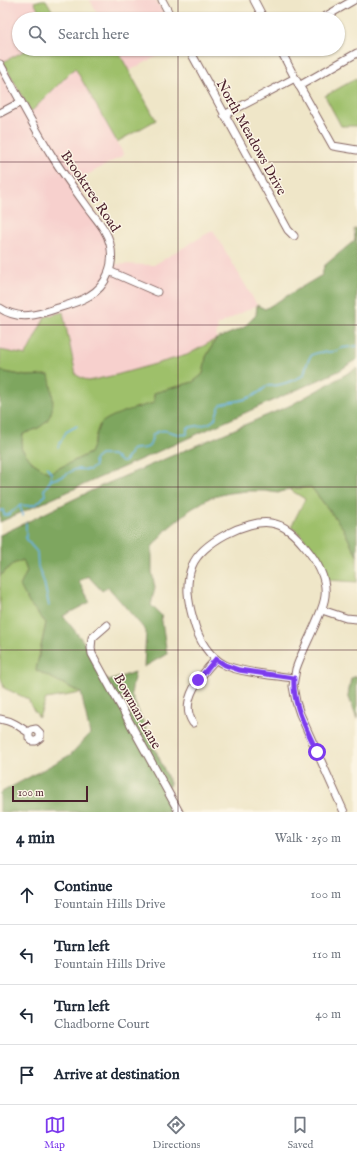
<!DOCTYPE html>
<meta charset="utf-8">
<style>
body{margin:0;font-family:"IM FELL English",serif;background:#f6f6f7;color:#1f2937}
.scale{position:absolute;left:12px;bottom:10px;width:76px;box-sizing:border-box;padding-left:4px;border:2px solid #4a1f2b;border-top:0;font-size:11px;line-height:14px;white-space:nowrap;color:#4a1f2b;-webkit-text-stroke:3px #fcf5e5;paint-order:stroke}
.stop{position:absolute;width:12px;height:12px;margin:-9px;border:3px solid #7c3aed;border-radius:50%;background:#fff}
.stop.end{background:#7c3aed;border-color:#fff;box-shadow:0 1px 4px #0008}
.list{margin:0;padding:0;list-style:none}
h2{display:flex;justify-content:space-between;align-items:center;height:52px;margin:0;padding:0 16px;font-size:17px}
h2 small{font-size:13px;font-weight:400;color:#747a83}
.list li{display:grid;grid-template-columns:26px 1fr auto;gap:12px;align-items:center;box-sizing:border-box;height:60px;padding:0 16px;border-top:1px solid #e0e1e3}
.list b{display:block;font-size:15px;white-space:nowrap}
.list p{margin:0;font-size:13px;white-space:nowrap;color:#747a83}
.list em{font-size:13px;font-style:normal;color:#747a83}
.icon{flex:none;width:22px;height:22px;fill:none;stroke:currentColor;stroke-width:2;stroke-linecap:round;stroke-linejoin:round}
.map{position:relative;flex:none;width:357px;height:812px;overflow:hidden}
.search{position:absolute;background:#fff;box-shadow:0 1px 3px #0004;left:12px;right:12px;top:12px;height:44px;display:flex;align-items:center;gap:10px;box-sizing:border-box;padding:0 14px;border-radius:22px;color:#747a83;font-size:15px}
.sheet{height:292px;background:#fff}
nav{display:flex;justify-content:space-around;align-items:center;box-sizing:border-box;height:56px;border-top:1px solid #e0e1e3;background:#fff;font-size:11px;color:#747a83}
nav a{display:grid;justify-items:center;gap:2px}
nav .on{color:#7c3aed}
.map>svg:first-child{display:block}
.built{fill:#f7d0cd}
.green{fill:#9ec06a;stroke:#74704a}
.forest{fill:#7ea65e;stroke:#646244}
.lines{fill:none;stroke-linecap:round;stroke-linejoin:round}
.stream{stroke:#6ab3e2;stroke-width:1.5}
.minor-casing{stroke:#846562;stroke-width:9}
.minor{stroke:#fff;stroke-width:7}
.route{stroke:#7c3aed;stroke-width:5}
.grid{fill:none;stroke:#4a1f2b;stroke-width:1;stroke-opacity:0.55}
.labels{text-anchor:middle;stroke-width:3;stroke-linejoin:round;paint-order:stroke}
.street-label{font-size:14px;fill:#4a1f2b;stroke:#fcf5e5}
</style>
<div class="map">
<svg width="357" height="812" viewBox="0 0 357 812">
<rect width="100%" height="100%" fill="#fcf5e5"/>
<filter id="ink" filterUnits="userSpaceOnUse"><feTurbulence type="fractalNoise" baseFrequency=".025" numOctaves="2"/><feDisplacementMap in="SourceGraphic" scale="8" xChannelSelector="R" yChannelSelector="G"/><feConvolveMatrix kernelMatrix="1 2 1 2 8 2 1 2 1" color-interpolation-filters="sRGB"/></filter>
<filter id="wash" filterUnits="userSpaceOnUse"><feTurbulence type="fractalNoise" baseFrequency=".012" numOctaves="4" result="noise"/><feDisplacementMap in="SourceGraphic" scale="16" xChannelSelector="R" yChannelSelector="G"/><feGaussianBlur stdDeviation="0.9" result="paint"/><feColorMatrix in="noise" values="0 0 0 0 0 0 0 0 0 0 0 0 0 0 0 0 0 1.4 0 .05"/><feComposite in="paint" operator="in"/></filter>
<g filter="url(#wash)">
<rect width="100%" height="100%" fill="#efe6c8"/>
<g class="built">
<polygon points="0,0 33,0 43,18 43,19 19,19 19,49 28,49 3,62 31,112 75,67 124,155 74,182 110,234 115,264 154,265 213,230 257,305 218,325 216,339 187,355 116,375 88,381 76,375 45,317 26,355 0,350"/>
<polygon points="90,0 156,0 167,19 100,19"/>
<polygon points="117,49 171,49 129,71"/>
</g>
<g class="green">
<polygon points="42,0 46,0 55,15 62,14 65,19 43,19 34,2"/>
<polygon points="28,49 117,49 156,120 117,142 75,68 31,112 3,62"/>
<polygon points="357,78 357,126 341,126 325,96"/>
<polygon points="63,312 76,375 88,381 116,375 187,355 216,339 206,357 203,374 193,382 154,393 154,403 136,408 106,420 90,453 49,473 32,462 21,448 23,434 40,427 49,375 26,376 0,371 0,350 26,355 45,317"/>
<path d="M311,487L343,528L357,556V582L328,580C322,561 308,539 291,527L305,499L289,489Z"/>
<polygon points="23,560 27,571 29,603 46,623 36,670 81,693 46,699 39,717 33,709 28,699 4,688 0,675 0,576 13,564"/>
</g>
<g class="forest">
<path d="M357,228V359L339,371L0,522V371L26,376L49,375C53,394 58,415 40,427C35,430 28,432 23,434L21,448L32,462L49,473L90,453C94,445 95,435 99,426C104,416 142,406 154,403V393L193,382L203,374L206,357L216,339L243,328L256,315L257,305L265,309L322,275L324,266L355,240L354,229Z"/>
<polygon points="357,368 357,556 343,528 311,487 289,489 278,493 265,491 247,491 229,493 209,498 190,510 167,529 152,547 152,572 155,588 151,605 161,615 167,654 144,667 146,631 108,587 102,591 88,576 79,581 90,602 63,616 83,641 97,671 109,681 135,672 131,694 170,783 168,788 176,812 0,812 0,793 70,755 90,734 81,693 36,670 46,623 29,603 20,586 27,571 23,560 13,564 0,576 0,535 99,487 291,405"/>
<polygon points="357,676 357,719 348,695 351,678"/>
</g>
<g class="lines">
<g class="stream">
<polyline points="58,447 66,432 77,426"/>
<polyline points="47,467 51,473 51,480"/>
<polyline points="20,506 23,516"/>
<path d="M0,511L2,510H3L4,515H8L21,505C33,507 38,505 45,495L44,490L51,480L64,476L73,470L77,469L90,470L95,466L94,460L100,455H113L121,462H124L130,454L131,450C141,446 151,454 152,436C165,423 174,438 187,434V428C195,425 207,427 214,420C218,416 216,408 222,404C227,402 232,402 237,401C250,399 258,394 267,386C279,386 294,381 304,375C308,357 309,351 329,352C334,352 337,351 341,348L350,347L357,346"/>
<polyline points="26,523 26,538 30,544 37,552 38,567 44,582 49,606"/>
</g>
</g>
</g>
<g filter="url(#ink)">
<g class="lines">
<g class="minor-casing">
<g id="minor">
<polyline points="162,0 172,19"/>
<polyline points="254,0 264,19"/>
<polyline points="321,19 354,0"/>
<polyline points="189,49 288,230 294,236"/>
<polyline points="280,49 295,78 333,146 357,150"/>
<path d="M0,64C17,94 33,126 52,156C63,174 76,191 88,208C96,219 107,230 110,244C115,264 107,286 89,296C79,302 68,305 58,308C38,315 19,321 0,308"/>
<polyline points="299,86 357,53"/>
<polyline points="0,113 21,102"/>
<polyline points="224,115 295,78"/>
<polyline points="109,271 157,292"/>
<polyline points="322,610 346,618 357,619"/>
<polyline points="107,625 92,638 91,648 92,654 179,812"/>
<path d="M294,678C274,675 242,673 225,665C207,656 198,638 193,619C188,601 185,584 192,566C201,543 247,519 271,523C286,525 296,536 305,547C316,560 327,578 325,596C324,606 319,615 315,625C309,639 301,654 296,669L293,686L296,702L300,714L344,812"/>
<path d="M0,719C12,721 19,726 29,733V738L32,741H36L40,738V733L36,729L31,730L29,733"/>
<path d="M193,723C178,701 202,674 216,659"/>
</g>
</g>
<use href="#minor" class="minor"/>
</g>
</g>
<g class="lines" filter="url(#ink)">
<path class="route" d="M198,680L216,659L225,665L239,670L294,678C292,705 307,729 317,752"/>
</g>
<path class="grid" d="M178,0V19M178,49V812M0,162H357M0,325H357M0,487H357M0,650H357"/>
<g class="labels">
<g class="street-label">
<text transform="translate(252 137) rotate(61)" y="5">North Meadows Drive</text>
<text transform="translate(91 191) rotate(56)" y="5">Brooktree Road</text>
<text transform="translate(138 711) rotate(61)" y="5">Bowman Lane</text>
</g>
</g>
</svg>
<div class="scale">100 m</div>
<div class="stop" style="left:317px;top:752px"></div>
<div class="stop end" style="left:198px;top:680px"></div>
<div class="search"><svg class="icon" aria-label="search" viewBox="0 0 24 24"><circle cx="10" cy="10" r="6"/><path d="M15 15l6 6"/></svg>Search here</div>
</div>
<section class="sheet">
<h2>4 min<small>Walk · 250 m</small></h2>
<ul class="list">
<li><svg class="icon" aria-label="ahead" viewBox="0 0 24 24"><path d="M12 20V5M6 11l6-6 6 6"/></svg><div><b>Continue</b><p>Fountain Hills Drive</p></div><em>100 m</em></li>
<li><svg class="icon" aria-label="left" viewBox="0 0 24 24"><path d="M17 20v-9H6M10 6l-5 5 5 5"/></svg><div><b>Turn left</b><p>Fountain Hills Drive</p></div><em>110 m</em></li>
<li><svg class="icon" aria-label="left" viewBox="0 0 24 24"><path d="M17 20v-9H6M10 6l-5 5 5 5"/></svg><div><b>Turn left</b><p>Chadborne Court</p></div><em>40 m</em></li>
<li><svg class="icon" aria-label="arrive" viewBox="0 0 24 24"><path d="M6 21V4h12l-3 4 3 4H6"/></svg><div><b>Arrive at destination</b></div></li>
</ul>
</section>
<nav>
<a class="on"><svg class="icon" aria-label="map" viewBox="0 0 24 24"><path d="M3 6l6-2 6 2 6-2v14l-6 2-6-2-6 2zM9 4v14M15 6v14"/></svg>Map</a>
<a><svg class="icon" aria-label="directions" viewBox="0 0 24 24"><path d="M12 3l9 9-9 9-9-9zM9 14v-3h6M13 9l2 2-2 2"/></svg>Directions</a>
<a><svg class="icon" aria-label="saved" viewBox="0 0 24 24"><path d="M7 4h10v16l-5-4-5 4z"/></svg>Saved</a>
</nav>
